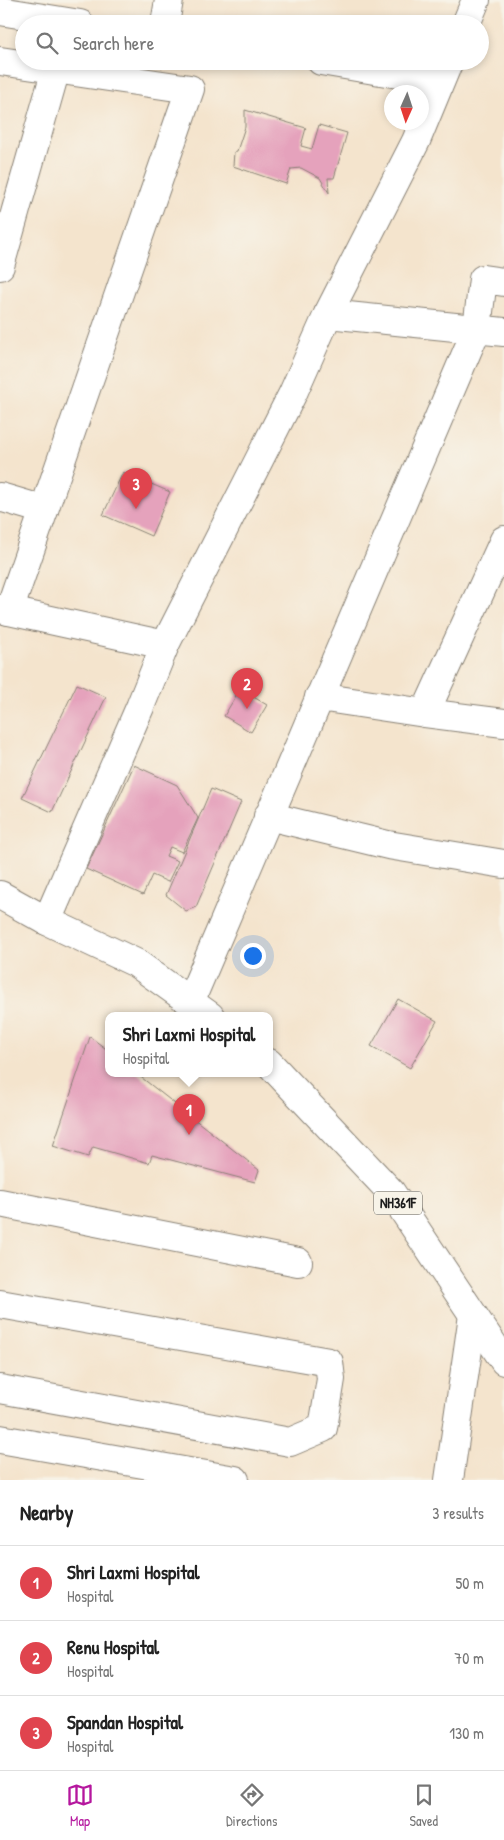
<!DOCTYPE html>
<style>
body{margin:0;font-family:"Patrick Hand",sans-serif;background:#f6f6f6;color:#222}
.compass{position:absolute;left:384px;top:85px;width:45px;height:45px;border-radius:50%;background:#fff;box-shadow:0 2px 8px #0003;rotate:183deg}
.you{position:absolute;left:252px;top:955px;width:18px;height:18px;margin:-12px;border:4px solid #fff;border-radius:50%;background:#1a73e8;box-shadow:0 0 0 8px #1a73e833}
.badge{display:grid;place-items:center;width:32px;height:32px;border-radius:50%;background:#b5179e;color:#fff;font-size:16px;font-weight:700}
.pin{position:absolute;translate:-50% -41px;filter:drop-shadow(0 1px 2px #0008)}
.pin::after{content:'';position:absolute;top:26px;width:18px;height:15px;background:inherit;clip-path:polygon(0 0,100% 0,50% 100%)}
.popup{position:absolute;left:105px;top:1012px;width:168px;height:65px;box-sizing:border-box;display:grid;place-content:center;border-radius:10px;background:#fff;filter:drop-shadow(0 1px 4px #0005);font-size:16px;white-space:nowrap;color:#767676}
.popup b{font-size:19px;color:#222}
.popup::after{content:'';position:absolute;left:50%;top:100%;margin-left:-10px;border:10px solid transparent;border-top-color:#fff}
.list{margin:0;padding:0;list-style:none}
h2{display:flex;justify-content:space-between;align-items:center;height:65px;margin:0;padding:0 20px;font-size:21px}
h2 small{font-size:16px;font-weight:400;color:#767676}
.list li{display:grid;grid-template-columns:32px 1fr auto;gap:15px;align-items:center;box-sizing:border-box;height:75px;padding:0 20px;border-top:1px solid #e0e0e0}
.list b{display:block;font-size:19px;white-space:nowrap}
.list p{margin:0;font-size:16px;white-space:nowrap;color:#767676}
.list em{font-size:16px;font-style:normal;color:#767676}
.icon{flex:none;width:28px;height:28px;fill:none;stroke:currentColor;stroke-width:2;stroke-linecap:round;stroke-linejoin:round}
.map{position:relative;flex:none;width:504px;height:1480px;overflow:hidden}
.search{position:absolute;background:#fff;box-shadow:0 2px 8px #0003;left:15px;right:15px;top:15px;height:55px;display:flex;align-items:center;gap:12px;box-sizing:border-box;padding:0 18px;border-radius:28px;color:#767676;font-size:19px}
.sheet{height:290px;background:#fff}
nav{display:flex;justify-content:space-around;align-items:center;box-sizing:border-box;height:70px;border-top:1px solid #e0e0e0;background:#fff;font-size:14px;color:#767676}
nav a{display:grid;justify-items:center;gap:2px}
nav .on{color:#b5179e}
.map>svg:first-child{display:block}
.building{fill:#e5a2bc}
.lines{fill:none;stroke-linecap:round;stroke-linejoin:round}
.street-casing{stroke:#888074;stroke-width:30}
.highway-casing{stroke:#888074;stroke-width:30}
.street{stroke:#fff;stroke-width:28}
.highway{stroke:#fff;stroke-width:28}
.labels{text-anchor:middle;stroke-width:4;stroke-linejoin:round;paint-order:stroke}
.shield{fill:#f7f3e8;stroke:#5e5c59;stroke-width:1}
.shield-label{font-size:14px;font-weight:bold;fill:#1c1c1c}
</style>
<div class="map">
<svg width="504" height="1480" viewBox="0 0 504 1480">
<rect width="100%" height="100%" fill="#f7f3e8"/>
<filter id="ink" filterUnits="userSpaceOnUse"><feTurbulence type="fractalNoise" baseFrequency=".02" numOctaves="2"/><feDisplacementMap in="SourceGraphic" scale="10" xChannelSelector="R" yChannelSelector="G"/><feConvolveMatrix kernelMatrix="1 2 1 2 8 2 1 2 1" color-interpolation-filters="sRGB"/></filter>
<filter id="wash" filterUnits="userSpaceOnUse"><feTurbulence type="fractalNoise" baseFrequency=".0096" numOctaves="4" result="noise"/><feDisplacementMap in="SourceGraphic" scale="20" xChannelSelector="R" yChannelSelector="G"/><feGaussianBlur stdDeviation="1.12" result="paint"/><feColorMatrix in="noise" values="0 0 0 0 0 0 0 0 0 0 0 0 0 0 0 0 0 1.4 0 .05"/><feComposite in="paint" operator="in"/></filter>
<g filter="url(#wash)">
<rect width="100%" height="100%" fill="#f4e4cd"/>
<g id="blocks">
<g class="building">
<polygon points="245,110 306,128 301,146 312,149 319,125 347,133 334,178 328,178 329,193 320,178 301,168 291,169 286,184 233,166 234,152 237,151 245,127"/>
<polygon points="123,472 170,492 151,536 103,515"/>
<polygon points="77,684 106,697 52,812 22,798"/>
<polygon points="240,689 267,705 251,732 224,716"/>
<polygon points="134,765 177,785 198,818 182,852 170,847 166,856 178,861 168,882 152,875 143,895 86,869"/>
<polygon points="211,789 241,802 196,907 186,911 166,895"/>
<polygon points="398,999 437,1021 410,1068 371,1046"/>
<polygon points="90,1037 109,1051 109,1074 137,1074 259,1170 255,1182 152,1155 149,1163 93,1147 88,1157 53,1146"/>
</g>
</g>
</g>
<g filter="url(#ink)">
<use href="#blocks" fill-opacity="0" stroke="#888074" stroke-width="1"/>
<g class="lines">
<g class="street-casing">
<g id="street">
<polyline points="0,11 80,24"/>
<polyline points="165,24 169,0"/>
<polyline points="466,24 476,0"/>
<polyline points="0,61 190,89 9,611"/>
<polyline points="321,61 440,81"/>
<polyline points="0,266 56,69"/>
<polyline points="328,314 504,332"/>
<polyline points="0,497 44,510"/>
<polyline points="0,609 165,645"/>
<polyline points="319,697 425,713 504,723"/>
<polyline points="425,713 504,540"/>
<polyline points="268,816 388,845 504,864"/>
<polyline points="47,921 140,707 165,645 293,393 328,314 416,141 449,61"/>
<polyline points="190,1002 477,328 483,279 504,282"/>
<polyline points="0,1203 298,1262"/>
<polyline points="0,1304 329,1362 331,1379 323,1428 290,1442 0,1389"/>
<polyline points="0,1439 235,1480"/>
<polyline points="449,1480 473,1315"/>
</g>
</g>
<g class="highway-casing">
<g id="highway">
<polyline points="0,895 47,921 136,963 210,1016"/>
<polyline points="269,1063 391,1192 504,1361"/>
</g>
</g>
<use href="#street" class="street"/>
<use href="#highway" class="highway"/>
</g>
</g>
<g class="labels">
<rect class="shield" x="374" y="1191.5" width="48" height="23" rx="4"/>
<g class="shield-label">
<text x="398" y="1208">NH361F</text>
</g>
</g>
</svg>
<svg class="compass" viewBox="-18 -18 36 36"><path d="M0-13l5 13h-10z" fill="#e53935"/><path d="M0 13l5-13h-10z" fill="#767676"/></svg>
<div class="you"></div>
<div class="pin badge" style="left:189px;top:1135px;background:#e0444e">1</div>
<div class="popup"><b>Shri Laxmi Hospital</b>Hospital</div>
<div class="pin badge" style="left:247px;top:709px;background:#e0444e">2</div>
<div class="pin badge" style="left:136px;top:509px;background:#e0444e">3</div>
<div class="search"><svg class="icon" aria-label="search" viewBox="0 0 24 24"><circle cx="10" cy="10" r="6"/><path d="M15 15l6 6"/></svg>Search here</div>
</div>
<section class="sheet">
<h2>Nearby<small>3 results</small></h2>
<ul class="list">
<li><span class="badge" style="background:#e0444e">1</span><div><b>Shri Laxmi Hospital</b><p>Hospital</p></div><em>50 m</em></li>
<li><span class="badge" style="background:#e0444e">2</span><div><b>Renu Hospital</b><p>Hospital</p></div><em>70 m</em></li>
<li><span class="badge" style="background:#e0444e">3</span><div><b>Spandan Hospital</b><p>Hospital</p></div><em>130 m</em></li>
</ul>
</section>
<nav>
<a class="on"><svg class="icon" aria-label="map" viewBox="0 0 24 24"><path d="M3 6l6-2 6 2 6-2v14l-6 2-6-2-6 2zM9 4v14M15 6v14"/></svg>Map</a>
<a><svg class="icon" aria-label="directions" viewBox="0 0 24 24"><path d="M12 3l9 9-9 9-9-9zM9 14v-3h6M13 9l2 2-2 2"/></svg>Directions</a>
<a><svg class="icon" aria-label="saved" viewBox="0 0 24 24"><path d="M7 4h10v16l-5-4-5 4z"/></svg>Saved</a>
</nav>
